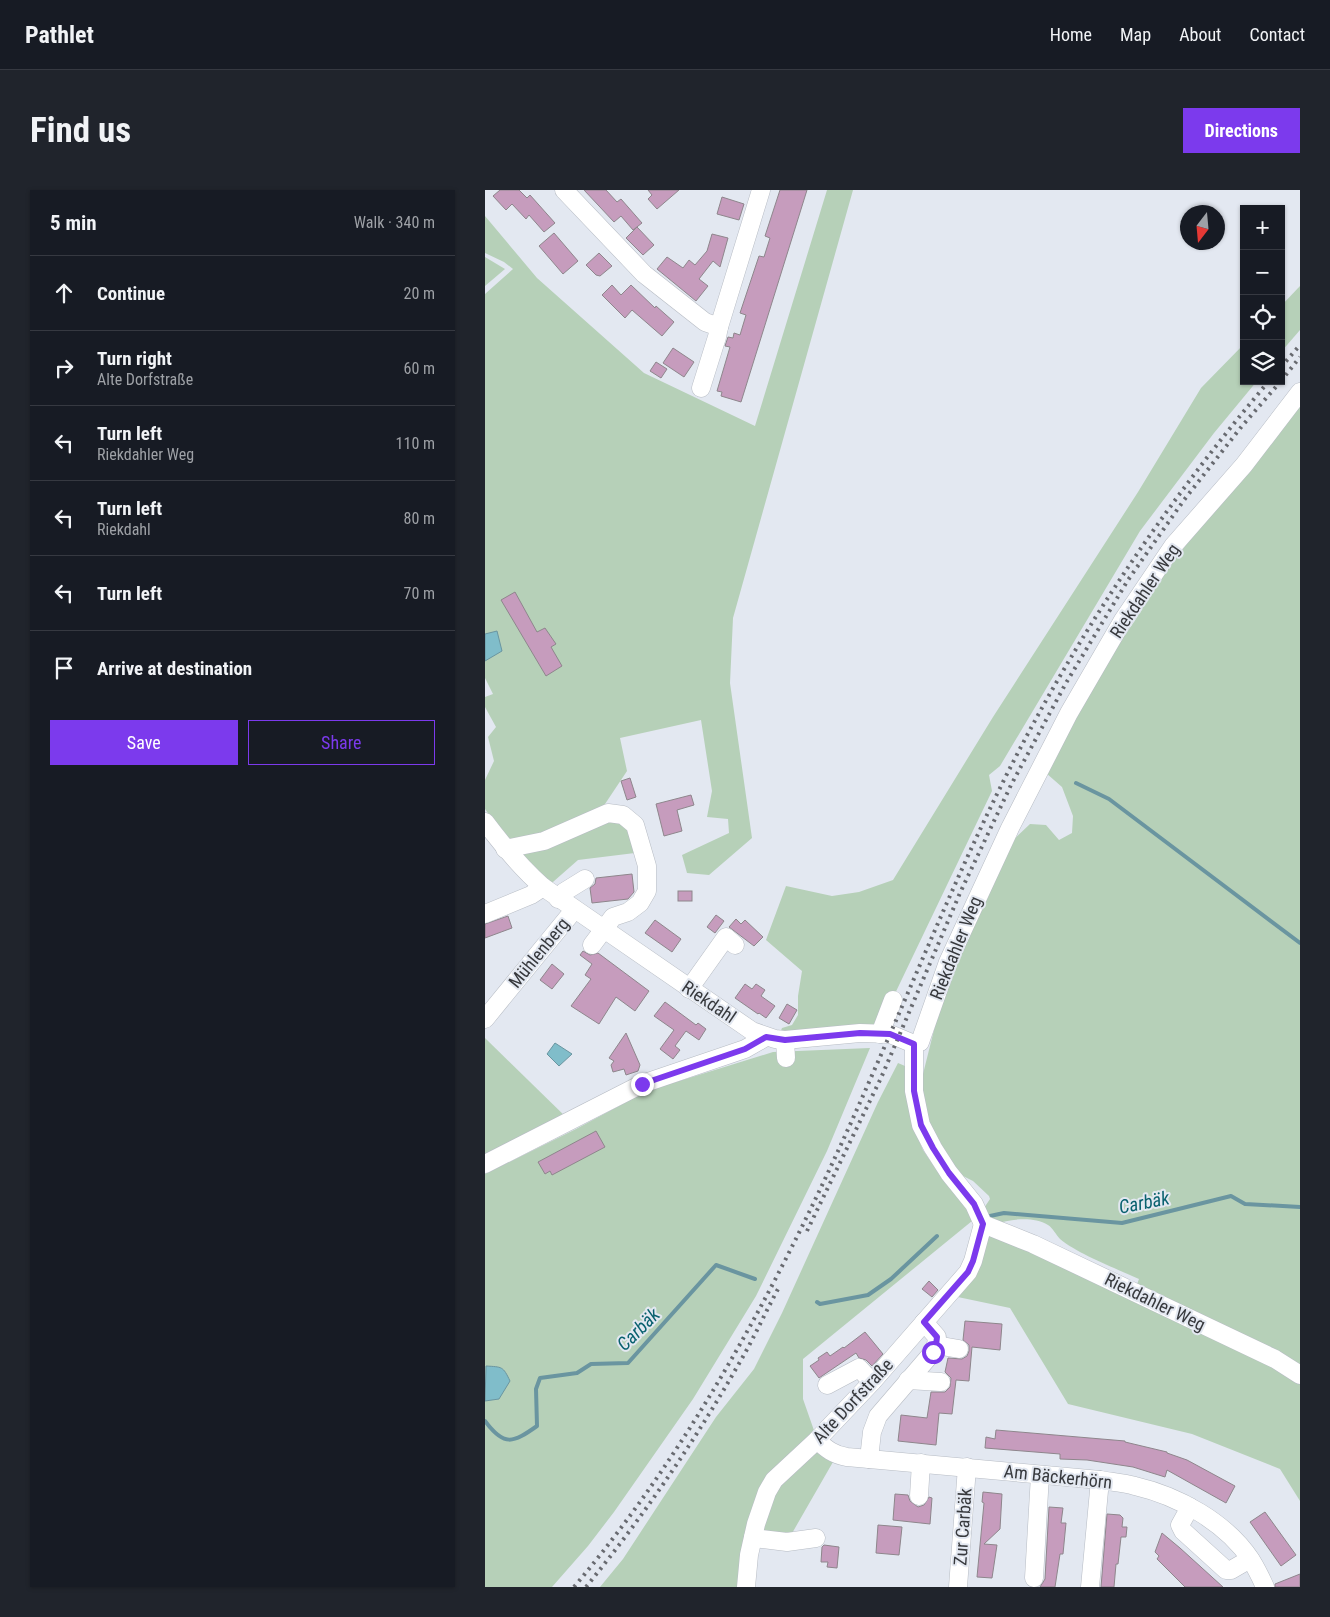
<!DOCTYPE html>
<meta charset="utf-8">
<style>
body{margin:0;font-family:"Roboto Condensed",sans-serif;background:#20242c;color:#f1f3f6}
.controls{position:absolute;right:15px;top:15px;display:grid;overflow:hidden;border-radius:0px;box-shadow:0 1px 4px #0004}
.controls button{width:45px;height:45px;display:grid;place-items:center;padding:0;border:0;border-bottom:1px solid #363941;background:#171b24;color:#f1f3f6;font:25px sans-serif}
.compass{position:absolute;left:695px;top:15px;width:45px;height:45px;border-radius:50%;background:#171b24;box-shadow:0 1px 4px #0004;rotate:196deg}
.stop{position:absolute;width:15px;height:15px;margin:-11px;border:4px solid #7c3aed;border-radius:50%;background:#fff}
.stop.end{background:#7c3aed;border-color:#fff;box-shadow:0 1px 5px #0008}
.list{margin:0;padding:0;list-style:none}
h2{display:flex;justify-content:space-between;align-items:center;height:65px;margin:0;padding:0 20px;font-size:21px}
h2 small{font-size:16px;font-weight:400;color:#9ea1a6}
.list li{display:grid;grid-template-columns:32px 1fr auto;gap:15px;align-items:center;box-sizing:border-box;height:75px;padding:0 20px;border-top:1px solid #363941}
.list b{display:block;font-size:19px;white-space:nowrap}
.list p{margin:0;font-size:16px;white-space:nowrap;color:#9ea1a6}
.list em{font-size:16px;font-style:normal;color:#9ea1a6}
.actions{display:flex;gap:10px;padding:15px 20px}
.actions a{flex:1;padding:11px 0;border:1px solid #7c3aed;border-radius:0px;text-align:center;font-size:18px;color:#7c3aed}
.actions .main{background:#7c3aed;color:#fff}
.icon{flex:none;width:28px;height:28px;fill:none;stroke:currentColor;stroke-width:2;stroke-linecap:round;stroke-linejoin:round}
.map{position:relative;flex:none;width:815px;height:1397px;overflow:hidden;border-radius:0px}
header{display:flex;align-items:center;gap:30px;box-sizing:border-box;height:70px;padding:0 25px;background:#171b24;border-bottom:1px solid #363941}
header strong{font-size:24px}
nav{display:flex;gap:28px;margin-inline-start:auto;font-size:18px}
.intro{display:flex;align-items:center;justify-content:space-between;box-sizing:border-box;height:120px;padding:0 30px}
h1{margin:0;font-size:35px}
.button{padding:12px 22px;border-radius:0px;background:#7c3aed;color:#fff;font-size:18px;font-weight:700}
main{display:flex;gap:30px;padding:0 30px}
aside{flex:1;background:#171b24;border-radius:0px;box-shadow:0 1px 4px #0004}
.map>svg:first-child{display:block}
.green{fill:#b6d0b8}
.water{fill:#80bdca;stroke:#6a95a0}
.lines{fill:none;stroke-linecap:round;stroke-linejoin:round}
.stream{stroke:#6a95a0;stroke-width:4}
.building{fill:#c69cbd;stroke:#8e868c}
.minor-casing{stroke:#b7bcc4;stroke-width:19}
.minor{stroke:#fff;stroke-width:18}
.rail{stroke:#686a70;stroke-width:4;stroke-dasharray:2.5 5;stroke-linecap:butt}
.route{stroke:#7c3aed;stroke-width:6}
.labels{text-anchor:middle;stroke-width:4;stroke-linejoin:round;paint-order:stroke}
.street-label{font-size:18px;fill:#37393d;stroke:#e3e8f1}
.water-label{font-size:19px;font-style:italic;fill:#09616f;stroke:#e3e8f1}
</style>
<header>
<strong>Pathlet</strong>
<nav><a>Home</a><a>Map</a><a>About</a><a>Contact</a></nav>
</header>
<div class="intro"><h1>Find us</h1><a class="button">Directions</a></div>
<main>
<aside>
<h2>5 min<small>Walk · 340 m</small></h2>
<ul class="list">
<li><svg class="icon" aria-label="ahead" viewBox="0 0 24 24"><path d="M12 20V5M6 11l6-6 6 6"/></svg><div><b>Continue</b></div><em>20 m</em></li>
<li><svg class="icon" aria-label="right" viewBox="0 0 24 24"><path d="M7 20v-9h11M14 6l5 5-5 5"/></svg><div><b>Turn right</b><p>Alte Dorfstraße</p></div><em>60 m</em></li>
<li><svg class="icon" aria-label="left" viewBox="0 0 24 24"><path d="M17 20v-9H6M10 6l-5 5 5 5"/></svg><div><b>Turn left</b><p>Riekdahler Weg</p></div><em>110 m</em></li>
<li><svg class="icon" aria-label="left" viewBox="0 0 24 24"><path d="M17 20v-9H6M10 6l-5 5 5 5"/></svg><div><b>Turn left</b><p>Riekdahl</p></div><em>80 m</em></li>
<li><svg class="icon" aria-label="left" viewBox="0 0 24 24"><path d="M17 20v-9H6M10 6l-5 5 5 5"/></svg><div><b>Turn left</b></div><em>70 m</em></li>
<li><svg class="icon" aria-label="arrive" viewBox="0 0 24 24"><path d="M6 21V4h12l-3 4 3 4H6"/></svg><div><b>Arrive at destination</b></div></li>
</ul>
<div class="actions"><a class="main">Save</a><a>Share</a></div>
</aside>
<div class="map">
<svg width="815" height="1397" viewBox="0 0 815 1397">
<rect width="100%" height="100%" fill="#e3e8f1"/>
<g class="green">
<polygon points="342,0 368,0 248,428 245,493 267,648 224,685 202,683 197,665 244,643 243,629 222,627 227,601 216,530 135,548 142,581 118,617 26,656 0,619 0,590 9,571 3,547 11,537 0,517 0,507 8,504 0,488 0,104 28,79 19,72 0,63 0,26 52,88 159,183 270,236"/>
<polygon points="0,67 20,79 0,96"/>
<polygon points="815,96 815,140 796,162 796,116"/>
<polygon points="759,154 759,191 772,191 729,243 655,341 515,576 504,585 507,601 394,837 295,843 297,838 307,835 313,825 313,806 317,781 281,750 301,696 347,706 374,702 408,690 508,527 653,302 716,198"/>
<path d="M815,214V1311L795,1279L707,1244L583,1214L525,1118L468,1106L498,1034L649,1102L654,1089C632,1079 593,1064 575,1049C571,1045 568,1038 563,1035C548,1026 526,1029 510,1034L504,1029L499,1018L505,1009L504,1006L488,991L476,985L454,959L438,921L436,892L460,796L523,655L545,634L561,635L574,650L587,643L588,626L577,597L561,583L614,483L651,429L670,396L716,335Z"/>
<polygon points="138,625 158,662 93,670 60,699 20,659"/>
<polygon points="0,848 85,931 0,974"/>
<polygon points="385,858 342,961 271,1106 208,1209 129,1322 103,1356 67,1397 0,1397 0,984 91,939 162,901 288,862"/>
<polygon points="413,873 420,876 427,933 438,960 461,994 478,1010 487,1031 318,1169 318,1209 332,1249 352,1265 302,1352 268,1349 261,1397 115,1397 138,1369 231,1227 269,1179 297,1123 393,912"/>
</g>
<g class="water">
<polygon points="12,441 17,461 0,471 0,444"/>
<polygon points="70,853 87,864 74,876 62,864"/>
<path d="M1,1176C17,1177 18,1176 25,1191L14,1209L0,1211Z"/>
</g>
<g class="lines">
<g class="stream">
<polyline points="591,593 624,609 815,753"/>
<polyline points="505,1026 519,1023 637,1033 746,1006 760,1014 815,1017"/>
<polyline points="332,1112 335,1114 383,1105 406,1089 452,1046"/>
<path d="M0,1231C19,1257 28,1253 52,1236L51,1199L55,1188L92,1183L106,1174L143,1173L231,1075L270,1089"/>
</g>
</g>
<g class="building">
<polygon points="15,0 34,0 42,8 45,5 70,33 59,42 44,25 41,29 27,14 21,20 8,6"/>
<polygon points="99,0 121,0 132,12 136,9 157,33 148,40 136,26 129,32"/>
<polygon points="163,0 194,0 172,19 163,9 167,5"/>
<polygon points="295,0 322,0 256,212 236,206 237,202 232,201 245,157 240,156 243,147 248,148 249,143 255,145 261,125 255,123 274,66 279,67 285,48 280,46"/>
<polygon points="237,7 259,14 254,30 232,24"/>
<polygon points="152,37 169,55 158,65 141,48"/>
<polygon points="69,43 93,71 78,84 54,56"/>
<polygon points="227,44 243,48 235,77 228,71 214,89 223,96 211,111 172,79 182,67 198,78 204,70 210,75 222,61"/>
<polygon points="114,63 127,76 115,86 111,85 101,75"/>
<polygon points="127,95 136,105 146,95 170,118 171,116 189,132 177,146 147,120 140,128 117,105"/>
<polygon points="188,158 209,172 199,187 178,173"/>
<polygon points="171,172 182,179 176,188 165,181"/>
<polygon points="30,402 52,442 60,438 71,454 66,457 77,476 61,486 16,410"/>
<polygon points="145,588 151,607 142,610 136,591"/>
<polygon points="206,605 209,615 192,620 197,641 179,646 171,614"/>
<polygon points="147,684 149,702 143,709 107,713 105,698 110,694 111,688"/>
<rect x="193" y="701" width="14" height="10"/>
<polygon points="231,725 239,731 230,743 222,737"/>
<polygon points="23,726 27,738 0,748 0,734"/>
<polygon points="251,729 256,734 260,730 278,747 269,756 244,737"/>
<polygon points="170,730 196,749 187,762 160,743"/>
<polygon points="98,761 105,765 113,763 164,801 150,821 131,807 114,834 86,816 106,789 100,785 107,774 95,765"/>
<polygon points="67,774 79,784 67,799 55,790"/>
<polygon points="260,794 267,799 271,794 280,800 276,806 290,816 281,828 274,823 273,824 250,808"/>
<polygon points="180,812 211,835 213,833 221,839 214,850 201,841 190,856 195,860 188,869 175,859 189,840 169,826"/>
<polygon points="302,814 312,820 304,834 294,828"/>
<polygon points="141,843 155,875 153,881 141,885 139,879 128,882 126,875 129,871 124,868"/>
<polygon points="111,941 120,957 67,985 65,981 60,984 53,972"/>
<polygon points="444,1091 453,1100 447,1107 437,1099"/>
<polygon points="480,1131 517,1134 515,1160 487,1157 484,1191 471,1190 467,1224 454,1223 451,1255 413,1251 416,1225 442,1228 446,1202 460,1202 465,1197 466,1188 460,1182 463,1168 477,1169 482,1166 484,1161 484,1155 478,1150"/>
<polygon points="380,1142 398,1164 387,1176 381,1170 374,1168 371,1163 334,1188 325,1176 334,1170 333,1168 342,1162 345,1166 358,1157 359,1158"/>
<polygon points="511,1240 640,1251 640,1252 682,1262 682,1263 702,1270 750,1296 741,1313 682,1280 680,1287 648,1277 602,1270 575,1269 575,1264 500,1258 501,1247 510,1249"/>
<polygon points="498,1302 517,1304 515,1339 499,1354 512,1355 507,1388 492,1387 499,1313 497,1312"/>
<polygon points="410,1304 423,1305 425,1311 433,1317 439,1315 444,1307 447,1308 445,1334 408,1330"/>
<polygon points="564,1317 578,1318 576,1333 581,1333 578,1364 575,1364 570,1397 555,1397 560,1389"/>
<polygon points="780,1322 811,1365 796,1376 765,1332"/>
<polygon points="622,1324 635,1325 638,1328 637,1337 642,1337 641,1347 636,1347 633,1374 631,1374 629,1397 616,1397"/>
<polygon points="393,1335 417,1337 414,1365 391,1363"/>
<polygon points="677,1343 695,1358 738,1397 700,1397 672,1369 674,1366 670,1362"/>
<polygon points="339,1355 354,1357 352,1378 342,1377 343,1372 336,1372 337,1357"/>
<polygon points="815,1384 815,1397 790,1397 790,1394"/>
</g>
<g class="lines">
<g class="minor-casing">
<g id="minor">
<polyline points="79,0 159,84 220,132 234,137 232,147 216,198"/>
<polyline points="234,137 276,0"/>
<path d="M0,632C18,656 36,678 58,697L267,841L290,849L300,850L375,843L405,844L429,854"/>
<polyline points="20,659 59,651 123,623 138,625 150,635 162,676 162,701 155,713 143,722 128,727 107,755"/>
<polyline points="73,709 79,702 100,689"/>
<polyline points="0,724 46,705 58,697"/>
<polyline points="204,799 241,747 250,755"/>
<polyline points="0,829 89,720"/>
<polyline points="395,844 408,810"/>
<polyline points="300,850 301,868"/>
<polyline points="429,854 435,852 463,772 525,638 584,523 638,430 688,356 759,275 815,202"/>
<polyline points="429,854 429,901 436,935 448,958 464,983 489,1014 498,1034 548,1054 790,1169 815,1185"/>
<polyline points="0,974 157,894 260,859 281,847"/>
<polyline points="451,1155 474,1159"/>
<polyline points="423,1190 456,1192"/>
<polyline points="342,1195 374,1178 387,1192"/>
<path d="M332,1250C341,1259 349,1265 362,1267L615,1290C627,1292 639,1293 650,1296C693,1306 741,1332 766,1370C771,1378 776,1388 780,1397"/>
<polyline points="384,1269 387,1242 393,1226 448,1162 451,1155 452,1147 439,1132"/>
<polyline points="434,1306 436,1273"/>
<polyline points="705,1317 695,1335 698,1341 741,1380 746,1380 765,1369"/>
<polyline points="268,1348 302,1352 331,1348"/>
<polyline points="549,1388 555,1285"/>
<polyline points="261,1397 264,1365 271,1334 282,1302 289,1290 332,1250 387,1192 483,1082 488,1071 498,1034"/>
<polyline points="473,1397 482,1277"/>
<polyline points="605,1397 615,1290"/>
</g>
</g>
<use href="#minor" class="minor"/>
<g class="rail">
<polyline points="796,177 815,155"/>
<polyline points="796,191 815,167"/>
<polyline points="322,1041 396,888 475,703 526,595 581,493 643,390 699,310 757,236 796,191"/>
<path d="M89,1397C217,1245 309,1064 388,883C431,786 470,689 517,594C589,449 679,315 784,191"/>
<path d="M101,1397C157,1328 208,1254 252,1177C267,1152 279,1125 293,1099"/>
</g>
</g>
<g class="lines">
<polyline class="route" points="157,894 260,859 281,847 300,850 375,843 405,844 429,854 429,901 436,935 448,958 464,983 489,1014 498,1034 488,1071 483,1082 439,1132 452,1147 451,1155 448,1162"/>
</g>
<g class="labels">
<g class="street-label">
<text transform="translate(660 401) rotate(-56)" y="6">Riekdahler Weg</text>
<text transform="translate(471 758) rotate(-68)" y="6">Riekdahler Weg</text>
<text transform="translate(54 763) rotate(-51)" y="6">Mühlenberg</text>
<text transform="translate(224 812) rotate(34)" y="6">Riekdahl</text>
<text transform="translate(670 1112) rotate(26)" y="6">Riekdahler Weg</text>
<text transform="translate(368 1211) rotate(-47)" y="6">Alte Dorfstraße</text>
<text transform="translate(573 1287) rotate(6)" y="6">Am Bäckerhörn</text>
<text transform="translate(478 1337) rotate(-86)" y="6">Zur Carbäk</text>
</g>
<g class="water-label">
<text transform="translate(659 1012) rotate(-11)" y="7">Carbäk</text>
<text transform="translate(153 1139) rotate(-45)" y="7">Carbäk</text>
</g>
</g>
</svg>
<div class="controls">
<button>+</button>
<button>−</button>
<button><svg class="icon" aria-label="locate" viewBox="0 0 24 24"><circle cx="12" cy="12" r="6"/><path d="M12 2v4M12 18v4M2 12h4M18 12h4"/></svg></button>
<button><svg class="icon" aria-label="layers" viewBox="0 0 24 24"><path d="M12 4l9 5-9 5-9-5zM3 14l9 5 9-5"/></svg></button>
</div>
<svg class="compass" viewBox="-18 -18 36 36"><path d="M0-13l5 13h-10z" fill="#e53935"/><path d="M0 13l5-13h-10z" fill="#9ea1a6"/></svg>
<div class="stop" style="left:448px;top:1162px"></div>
<div class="stop end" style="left:157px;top:894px"></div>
</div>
</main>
